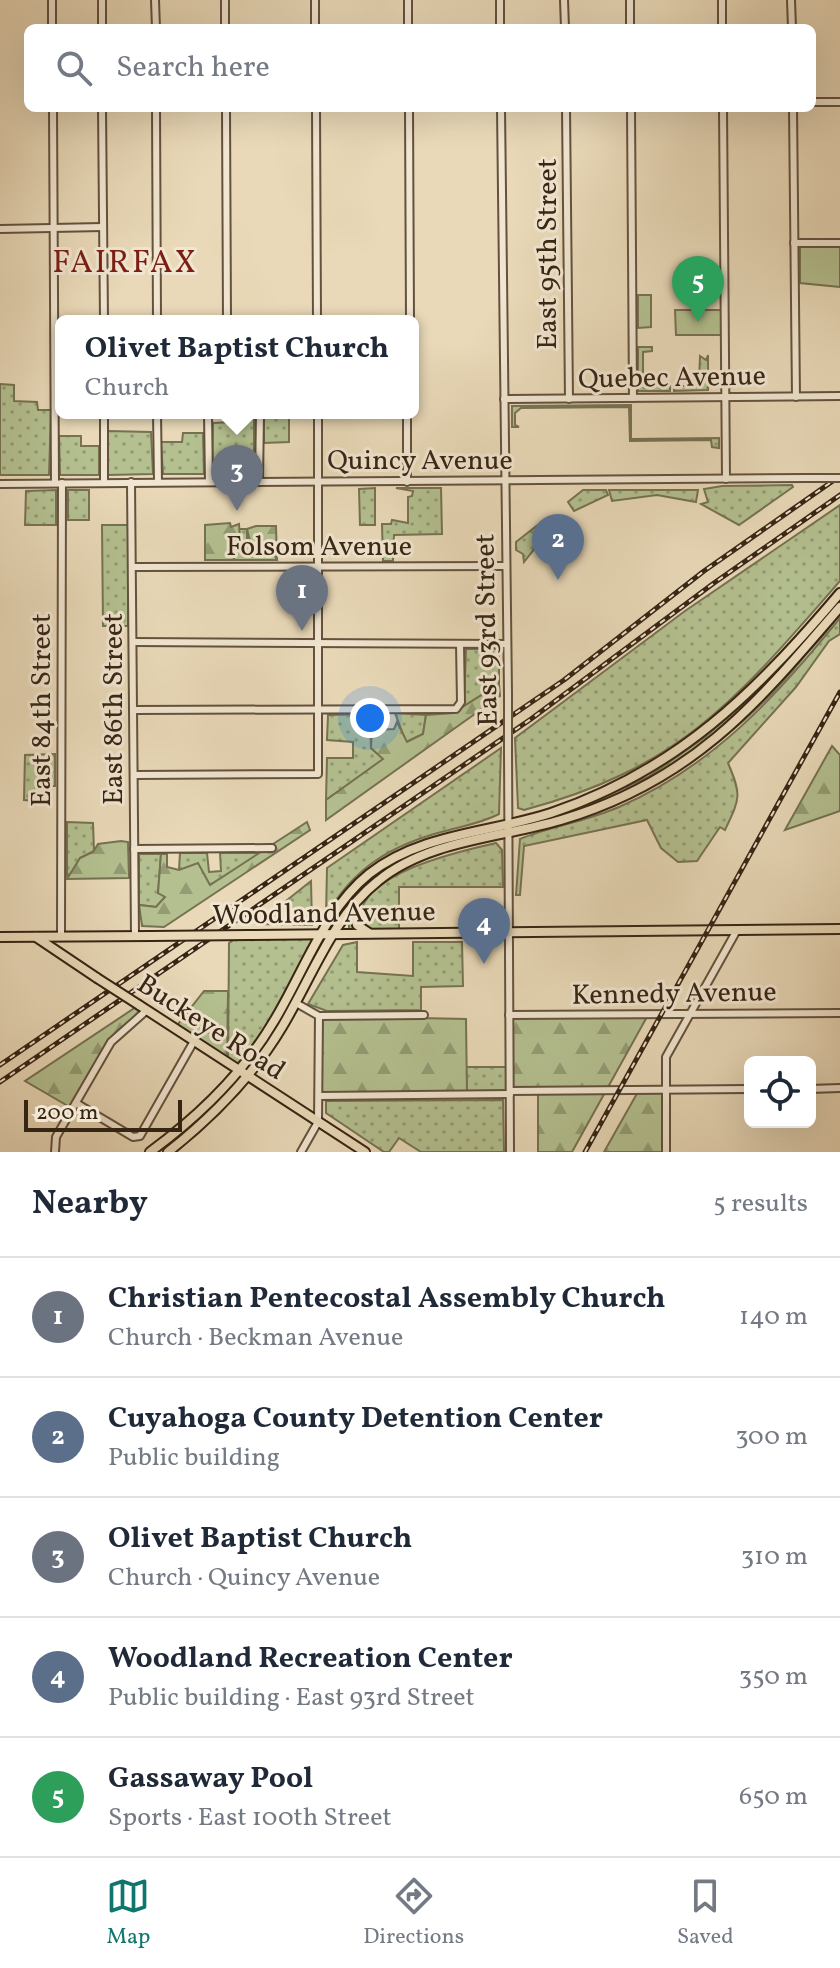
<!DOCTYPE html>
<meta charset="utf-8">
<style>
body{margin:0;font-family:Vollkorn,serif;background:#f6f6f7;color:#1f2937}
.controls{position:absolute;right:24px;bottom:24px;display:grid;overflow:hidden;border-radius:12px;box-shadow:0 8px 32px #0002}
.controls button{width:72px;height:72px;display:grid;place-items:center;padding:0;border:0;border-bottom:2px solid #e0e1e3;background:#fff;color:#1f2937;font:40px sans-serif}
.scale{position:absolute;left:24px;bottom:20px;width:158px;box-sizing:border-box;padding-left:8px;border:4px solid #372514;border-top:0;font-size:22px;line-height:28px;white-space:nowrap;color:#372514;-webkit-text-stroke:6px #f1e6d1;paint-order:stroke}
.you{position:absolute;left:370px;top:718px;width:28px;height:28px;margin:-20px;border:6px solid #fff;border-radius:50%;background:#1a73e8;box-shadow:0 0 0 12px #1a73e833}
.badge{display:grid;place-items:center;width:52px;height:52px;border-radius:50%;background:#0f766e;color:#fff;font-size:26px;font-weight:700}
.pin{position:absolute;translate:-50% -66px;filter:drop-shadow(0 2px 4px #0008)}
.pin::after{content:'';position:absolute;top:42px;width:28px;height:24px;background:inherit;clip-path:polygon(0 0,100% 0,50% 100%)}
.popup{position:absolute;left:55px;top:315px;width:364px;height:104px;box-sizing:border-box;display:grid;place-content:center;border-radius:12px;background:#fff;filter:drop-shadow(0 2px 6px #0005);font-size:26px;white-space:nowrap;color:#747a83}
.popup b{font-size:30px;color:#1f2937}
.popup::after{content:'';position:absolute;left:50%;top:100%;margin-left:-16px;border:16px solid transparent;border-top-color:#fff}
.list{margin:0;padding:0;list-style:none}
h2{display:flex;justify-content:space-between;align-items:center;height:104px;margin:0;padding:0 32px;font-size:34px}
h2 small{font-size:26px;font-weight:400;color:#747a83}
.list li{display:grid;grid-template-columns:52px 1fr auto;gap:24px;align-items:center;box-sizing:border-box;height:120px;padding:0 32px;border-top:2px solid #e0e1e3}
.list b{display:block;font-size:30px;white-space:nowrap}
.list p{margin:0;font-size:26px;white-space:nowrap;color:#747a83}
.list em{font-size:26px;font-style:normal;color:#747a83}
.icon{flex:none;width:44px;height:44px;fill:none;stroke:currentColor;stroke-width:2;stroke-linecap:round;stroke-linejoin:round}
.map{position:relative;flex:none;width:840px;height:1152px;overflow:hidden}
.search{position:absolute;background:#fff;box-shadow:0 8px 32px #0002;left:24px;right:24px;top:24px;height:88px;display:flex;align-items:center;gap:20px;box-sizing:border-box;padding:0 28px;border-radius:12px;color:#747a83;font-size:30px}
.sheet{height:704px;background:#fff}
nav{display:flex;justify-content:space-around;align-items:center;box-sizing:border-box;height:112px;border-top:2px solid #e0e1e3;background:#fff;font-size:22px;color:#747a83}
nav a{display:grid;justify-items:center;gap:4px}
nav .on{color:#0f766e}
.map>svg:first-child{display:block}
.grass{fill:url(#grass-dots);stroke:#767252;stroke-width:2}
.forest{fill:url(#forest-firs);stroke:#767252;stroke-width:2}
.green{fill:#b4c090;stroke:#767252;stroke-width:2}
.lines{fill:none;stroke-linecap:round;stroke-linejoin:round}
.minor-casing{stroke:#64523d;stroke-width:10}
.major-casing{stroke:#372514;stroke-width:12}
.minor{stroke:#f1e6d1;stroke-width:6}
.major{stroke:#e9d9b8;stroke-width:8}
.rail-casing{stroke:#372514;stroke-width:5}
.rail{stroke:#f1e6d1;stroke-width:2;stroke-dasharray:6;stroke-linecap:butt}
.minor-bridge-casing{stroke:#64523d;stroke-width:10;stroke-linecap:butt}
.major-bridge-casing{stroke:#372514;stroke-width:12;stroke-linecap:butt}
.minor-bridge{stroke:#f1e6d1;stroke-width:6}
.major-bridge{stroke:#e9d9b8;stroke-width:8}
.labels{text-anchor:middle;stroke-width:6;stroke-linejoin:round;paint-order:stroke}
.street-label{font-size:28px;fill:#372514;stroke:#f1e6d1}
.quarter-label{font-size:32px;letter-spacing:2px;fill:#7a1f14;stroke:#f1e6d1}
</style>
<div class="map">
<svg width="840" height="1152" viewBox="0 0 840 1152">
<defs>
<pattern id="grass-dots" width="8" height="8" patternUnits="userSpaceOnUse" patternTransform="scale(2)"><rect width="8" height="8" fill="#b4c090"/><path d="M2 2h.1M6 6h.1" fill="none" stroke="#939c74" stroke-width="1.8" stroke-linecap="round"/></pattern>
<pattern id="forest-firs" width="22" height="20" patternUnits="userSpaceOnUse" patternTransform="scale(2)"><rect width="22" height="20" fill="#b4c090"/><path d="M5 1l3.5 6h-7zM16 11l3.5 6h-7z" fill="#939c74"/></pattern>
</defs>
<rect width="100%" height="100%" fill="#e9d9b8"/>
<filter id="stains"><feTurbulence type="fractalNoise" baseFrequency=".0025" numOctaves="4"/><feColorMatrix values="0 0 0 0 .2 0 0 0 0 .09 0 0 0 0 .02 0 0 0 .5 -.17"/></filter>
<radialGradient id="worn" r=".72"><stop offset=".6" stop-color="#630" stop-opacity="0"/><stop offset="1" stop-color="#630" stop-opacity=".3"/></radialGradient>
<g class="grass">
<polygon points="638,347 652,347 652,351 643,352 643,381 652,381 653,386 670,386 670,391 638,391"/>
<polygon points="708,355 708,390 674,391 674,386 691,386 691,380 699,380 700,356 706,360"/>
<polygon points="0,384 14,385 14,401 37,402 38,410 51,410 49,475 0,475"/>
<polygon points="631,405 631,439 719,438 719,448 712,447 711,440 630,441 629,407 521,408 515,413 515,425 519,427 512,427 512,406"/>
<polygon points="234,413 254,413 254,474 212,474 213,423 233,422"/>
<polygon points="264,413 289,413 289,442 264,443"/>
<polygon points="108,431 151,432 153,474 108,475"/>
<polygon points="183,433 203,433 204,474 163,474 161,442 182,442"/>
<polygon points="59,436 81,436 81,446 99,446 99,475 60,475"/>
<polygon points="722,486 792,485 793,487 739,525 701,504 708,502 704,489"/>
<polygon points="375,488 375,525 360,525 359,489"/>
<polygon points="396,488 441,488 442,534 394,535 393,561 383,561 382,524 391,524 392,520 408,523 408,497 412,496 413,491"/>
<polygon points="56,490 56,525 25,525 26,491"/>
<rect x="68" y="490" width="21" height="30"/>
<polygon points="583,490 606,490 608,495 574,511 568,502"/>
<polygon points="609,490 698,490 696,502 657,495 612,501"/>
<path d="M840,505V581C737,699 681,768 524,810L518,808L515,738L685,611Z"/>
<polygon points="544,520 551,528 524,562 523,554 516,550 516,542"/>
<polygon points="102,525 128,525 128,626 103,626"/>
<polygon points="239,529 247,529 247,538 270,543 277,560 234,560 233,541"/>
<path d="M831,608C822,626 807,641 794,656C731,734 651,789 555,818L648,777L705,737L752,696Z"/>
<path d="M840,610C833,627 815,644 803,658C730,748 640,805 528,833C544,817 630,796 658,782C735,743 787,675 840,610Z"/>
<path d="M840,618V634L829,641L796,687L728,763C742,796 740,798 725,830L720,827L697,861L678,862L661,848L647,820L524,846L520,895H516L520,839C552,826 587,821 619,807C713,766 777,696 840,618Z"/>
<polygon points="466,649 499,649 499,684 464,706"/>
<polygon points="395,713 426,715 423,734 406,742"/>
<polygon points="370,714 371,748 384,759 326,800 327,758 353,758 353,742 327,740 328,715"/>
<path d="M501,748L499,814C482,823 463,826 445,831C391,845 353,868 326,916L327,868Z"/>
<polygon points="55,754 55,786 36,786 35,801 24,800 25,755"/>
<polygon points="67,822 93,823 94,851 80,858 77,868 67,876"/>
<path d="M496,843L502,850L503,887H399V933L349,934V922L360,917C363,872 461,851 496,843Z"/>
<polygon points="180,853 207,853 209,872 221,871 220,853 263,853 210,885 179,870"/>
<polygon points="139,854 161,854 158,893 166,896 156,907 139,905"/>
<polygon points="311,881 312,925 257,924"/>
<polygon points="241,935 322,935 277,1017 238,1070 228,1063 229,943"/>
<polygon points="357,942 357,972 413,976 413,942 462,942 463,986 421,987 421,1010 327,1011 308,1004 343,945"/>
<polygon points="466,1067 510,1067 510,1094 467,1095"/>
<polygon points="503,1100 504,1152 421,1152 399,1138 389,1152 384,1152 326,1113 326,1101"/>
</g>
<g class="forest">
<polygon points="230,523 231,527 239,524 240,540 233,541 234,560 205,560 205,525"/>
<polygon points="256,526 276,526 277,560 270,543 262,547 251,545 247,529"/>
<polygon points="499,684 500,696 326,820 326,800 383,759 371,748 372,730 394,729 397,722 407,742 423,734 426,715 453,713"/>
<polygon points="832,746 840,755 840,811 785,830"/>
<polygon points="307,822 310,830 164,927 142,926 139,905 156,907 165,897 158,893 161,854 167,854 167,867 179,870 198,863 210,885"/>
<polygon points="121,841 128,842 129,878 67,879 80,858 93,852 98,844"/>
<polygon points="204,991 228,991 227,1063 175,1028"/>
<polygon points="139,1005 147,1010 113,1039 73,1109 25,1081"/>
<polygon points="509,1015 648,1015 572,1152 538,1152 538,1091 510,1091"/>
<polygon points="319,1016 466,1019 467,1095 319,1096"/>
<polygon points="639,1090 666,1090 666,1152 604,1152"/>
</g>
<g class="green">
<polygon points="800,245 840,245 840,287 800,283"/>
<polygon points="638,295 651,295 651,327 638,328"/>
<polygon points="675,310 721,310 722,335 676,335"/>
</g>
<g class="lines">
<g class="minor-casing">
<g id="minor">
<polyline points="52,0 52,28"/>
<polyline points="102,0 102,28"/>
<polyline points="155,0 156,28"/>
<polyline points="225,0 225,28"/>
<polyline points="315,0 315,28"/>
<polyline points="408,0 408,28"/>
<polyline points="500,0 500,28"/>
<polyline points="564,0 565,28"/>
<polyline points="630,0 630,28"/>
<polyline points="722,0 722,28"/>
<polyline points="791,0 792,28"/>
<polyline points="812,102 840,102"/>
<polyline points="53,108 55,483"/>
<polyline points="102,108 104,321"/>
<polyline points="156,108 157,321"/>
<polyline points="226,108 227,321"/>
<polyline points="316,108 317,321"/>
<polyline points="409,108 410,321"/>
<polyline points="501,108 508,694"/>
<polyline points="566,108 569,399"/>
<polyline points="631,108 633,398"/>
<polyline points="723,108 726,479"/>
<polyline points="793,108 796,397"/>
<polyline points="0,229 103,227"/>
<polyline points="794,243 840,243"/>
<polyline points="504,399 840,396"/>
<polyline points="104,413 104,483"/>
<polyline points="157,413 158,482"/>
<polyline points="208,413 209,482"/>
<polyline points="131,482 135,936"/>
<polyline points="259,482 260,413"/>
<polyline points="407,482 407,413"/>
<polyline points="0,484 807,478"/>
<polyline points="132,567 506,566"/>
<polyline points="134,642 507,644"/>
<polyline points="134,710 456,709 461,702 460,644"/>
<polyline points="508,750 510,1152"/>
<polyline points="134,775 318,774 318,413"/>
<polyline points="134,849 272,848"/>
<polyline points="61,936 62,483"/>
<polyline points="296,1003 319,1016 424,1015"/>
<polyline points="509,1015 840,1013"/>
<polyline points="810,1089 840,1088"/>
<polyline points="510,1091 750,1089"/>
<polyline points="319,1096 510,1094"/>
<polyline points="76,1103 133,1137 140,1136 194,1041"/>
<polyline points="55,1152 56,1137 111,1042 147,1010"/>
<polyline points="301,1152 318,1122 319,1016"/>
<polyline points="666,1152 666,1057 737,930"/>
</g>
</g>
<g class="major-casing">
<g id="major">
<polyline points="352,907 357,925 369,933"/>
<polyline points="249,935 840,929"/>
<polyline points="0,937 151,936"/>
<polyline points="36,937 97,978"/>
<polyline points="139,1005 365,1152"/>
<path d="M150,1152C198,1117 244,1072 274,1021C303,974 324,910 369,874C421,833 490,833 551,813C678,770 755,693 840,593"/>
<path d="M168,1152C212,1117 253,1076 282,1027C311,979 333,916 378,881C428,840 500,838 561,820C692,781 755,706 840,607"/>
</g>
</g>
<use href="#minor" class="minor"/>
<use href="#major" class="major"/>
<g class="rail-casing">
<g id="rail">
<polyline points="0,1065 564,680 704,571 840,476"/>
<polyline points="0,1082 531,719 714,583 840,495"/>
<polyline points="585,1152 840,692"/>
</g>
</g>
<use href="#rail" class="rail"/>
<g class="minor-bridge-casing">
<g id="minor-bridge">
<polyline points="807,478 840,478"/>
<polyline points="508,694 508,750"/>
</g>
</g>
<g class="major-bridge-casing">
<g id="major-bridge">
<polyline points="151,936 249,935"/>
<polyline points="97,978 139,1005"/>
</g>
</g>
<use href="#minor-bridge" class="minor-bridge"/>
<use href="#major-bridge" class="major-bridge"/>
</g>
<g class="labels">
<g class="street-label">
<text transform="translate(546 254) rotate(-90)" y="10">East 95th Street</text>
<text transform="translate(672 376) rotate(-1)" y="10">Quebec Avenue</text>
<text x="420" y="469">Quincy Avenue</text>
<text x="319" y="555">Folsom Avenue</text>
<text transform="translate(485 630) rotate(-91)" y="10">East 93rd Street</text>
<text transform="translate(112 709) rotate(-90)" y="10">East 86th Street</text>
<text transform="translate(40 710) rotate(-90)" y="10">East 84th Street</text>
<text transform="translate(324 912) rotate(-1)" y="10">Woodland Avenue</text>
<text transform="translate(674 992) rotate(-1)" y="10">Kennedy Avenue</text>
<text transform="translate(212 1026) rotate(33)" y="10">Buckeye Road</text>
</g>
<g class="quarter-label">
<text x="125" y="272">FAIRFAX</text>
</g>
</g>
<rect width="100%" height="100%" filter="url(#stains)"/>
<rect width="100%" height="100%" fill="url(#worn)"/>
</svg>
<div class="controls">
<button><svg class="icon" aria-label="locate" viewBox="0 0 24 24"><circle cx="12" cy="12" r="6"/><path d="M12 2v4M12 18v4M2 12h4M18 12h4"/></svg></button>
</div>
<div class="scale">200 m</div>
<div class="you"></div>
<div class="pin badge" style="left:302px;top:631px;background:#6b7280">1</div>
<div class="pin badge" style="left:558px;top:580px;background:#5c6f8a">2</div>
<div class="pin badge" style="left:237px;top:511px;background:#6b7280">3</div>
<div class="popup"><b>Olivet Baptist Church</b>Church</div>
<div class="pin badge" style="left:484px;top:964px;background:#5c6f8a">4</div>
<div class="pin badge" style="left:698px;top:322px;background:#2e9e5b">5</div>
<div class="search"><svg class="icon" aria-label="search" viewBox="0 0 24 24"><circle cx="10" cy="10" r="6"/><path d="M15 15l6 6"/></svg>Search here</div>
</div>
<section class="sheet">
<h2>Nearby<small>5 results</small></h2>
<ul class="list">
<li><span class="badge" style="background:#6b7280">1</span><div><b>Christian Pentecostal Assembly Church</b><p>Church · Beckman Avenue</p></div><em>140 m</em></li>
<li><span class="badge" style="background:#5c6f8a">2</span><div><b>Cuyahoga County Detention Center</b><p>Public building</p></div><em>300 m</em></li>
<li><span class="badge" style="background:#6b7280">3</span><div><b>Olivet Baptist Church</b><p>Church · Quincy Avenue</p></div><em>310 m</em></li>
<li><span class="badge" style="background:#5c6f8a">4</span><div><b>Woodland Recreation Center</b><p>Public building · East 93rd Street</p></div><em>350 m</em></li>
<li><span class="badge" style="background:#2e9e5b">5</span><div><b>Gassaway Pool</b><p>Sports · East 100th Street</p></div><em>650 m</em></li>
</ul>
</section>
<nav>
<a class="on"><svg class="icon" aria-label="map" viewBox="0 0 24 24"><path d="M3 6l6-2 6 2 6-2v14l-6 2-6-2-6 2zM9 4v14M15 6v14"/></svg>Map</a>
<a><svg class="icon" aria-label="directions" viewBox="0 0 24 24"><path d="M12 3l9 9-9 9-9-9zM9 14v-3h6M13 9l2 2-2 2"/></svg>Directions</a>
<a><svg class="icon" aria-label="saved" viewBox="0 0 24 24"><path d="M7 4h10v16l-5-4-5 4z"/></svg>Saved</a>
</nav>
